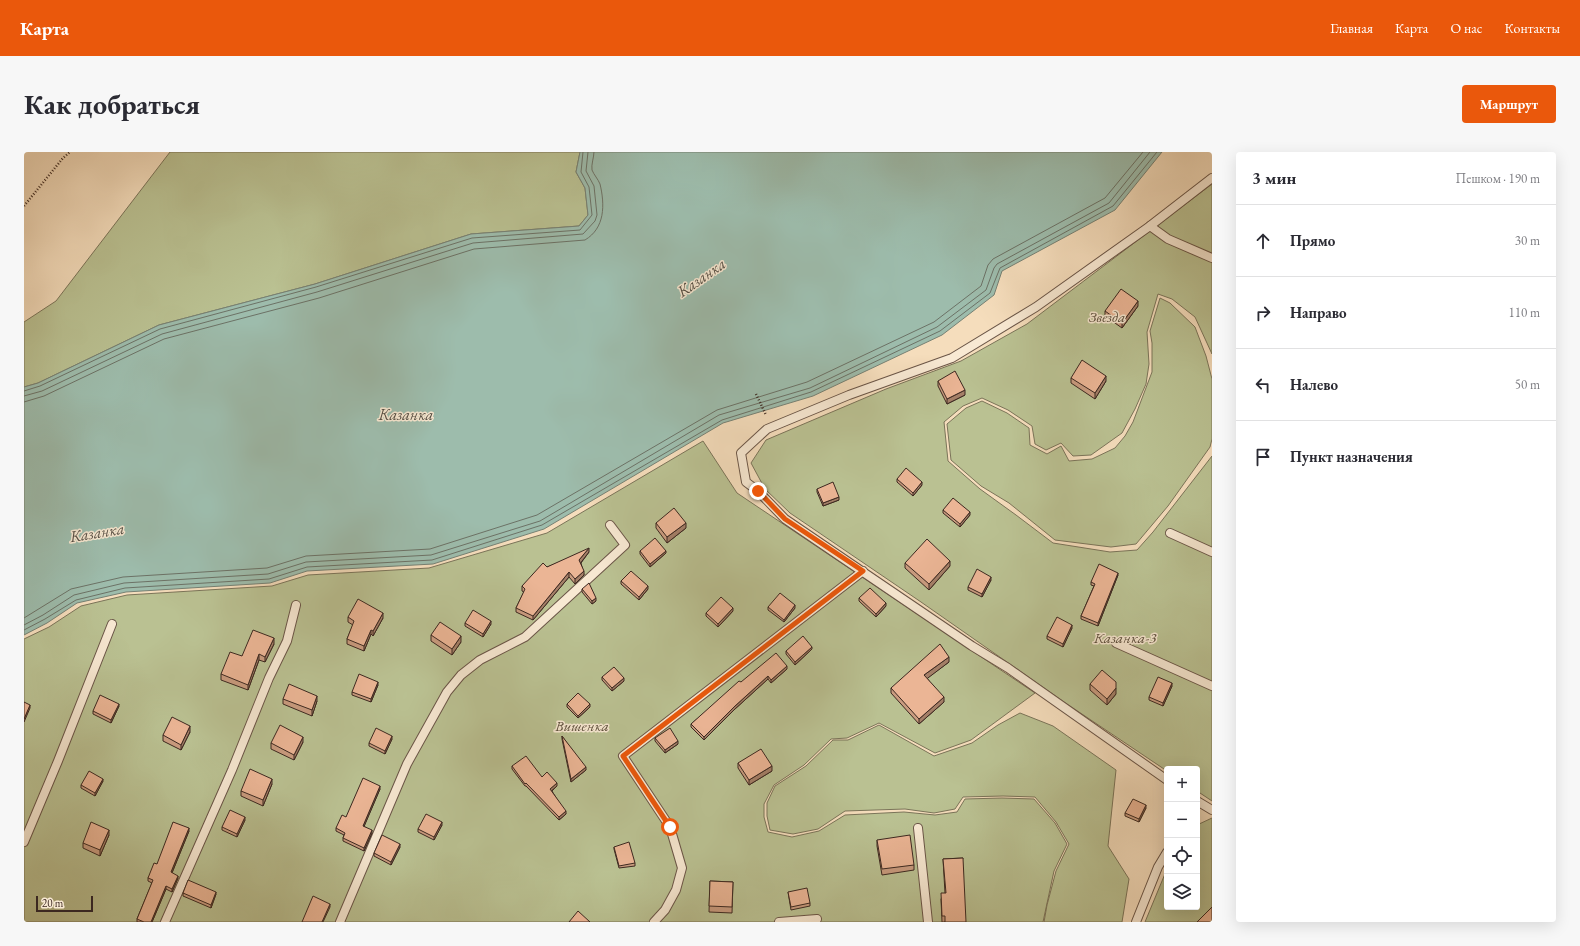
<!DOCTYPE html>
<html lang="ru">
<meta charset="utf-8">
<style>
body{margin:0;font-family:"EB Garamond",serif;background:#f7f7f7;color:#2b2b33}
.controls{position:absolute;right:12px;bottom:12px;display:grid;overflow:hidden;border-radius:4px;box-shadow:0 4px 16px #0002}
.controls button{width:36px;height:36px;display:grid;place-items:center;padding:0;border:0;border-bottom:1px solid #e1e1e2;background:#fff;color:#2b2b33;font:20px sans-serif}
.scale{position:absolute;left:12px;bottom:10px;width:57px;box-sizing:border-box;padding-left:4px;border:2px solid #3c2820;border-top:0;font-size:11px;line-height:14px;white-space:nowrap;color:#3c2820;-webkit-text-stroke:3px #f8e9d3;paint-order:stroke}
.stop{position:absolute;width:12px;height:12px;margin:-9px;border:3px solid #ea580c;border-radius:50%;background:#fff}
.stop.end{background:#ea580c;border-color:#fff;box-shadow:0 1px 4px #0008}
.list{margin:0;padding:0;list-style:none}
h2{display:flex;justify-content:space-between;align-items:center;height:52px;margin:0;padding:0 16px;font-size:17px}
h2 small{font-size:13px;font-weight:400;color:#7c7c81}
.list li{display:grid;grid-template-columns:26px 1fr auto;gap:12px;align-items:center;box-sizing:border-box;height:72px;padding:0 16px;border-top:1px solid #e1e1e2}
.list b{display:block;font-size:15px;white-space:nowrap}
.list em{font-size:13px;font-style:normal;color:#7c7c81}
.icon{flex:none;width:22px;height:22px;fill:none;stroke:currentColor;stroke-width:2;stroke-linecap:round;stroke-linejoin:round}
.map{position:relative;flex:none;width:1188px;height:770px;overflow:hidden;border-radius:4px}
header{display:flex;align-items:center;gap:24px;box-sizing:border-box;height:56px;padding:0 20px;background:#ea580c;color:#fff}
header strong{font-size:19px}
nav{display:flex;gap:22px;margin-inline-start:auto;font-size:14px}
.intro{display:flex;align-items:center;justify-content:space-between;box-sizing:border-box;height:96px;padding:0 24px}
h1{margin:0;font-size:28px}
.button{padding:10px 18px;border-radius:4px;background:#ea580c;color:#fff;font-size:14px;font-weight:700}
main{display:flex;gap:24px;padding:0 24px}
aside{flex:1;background:#fff;border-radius:4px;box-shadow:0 4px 16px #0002}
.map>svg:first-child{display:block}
.green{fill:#bac192;stroke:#7b7459}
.water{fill:#9dbcac;stroke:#768174}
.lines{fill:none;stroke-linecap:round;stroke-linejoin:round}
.shore{stroke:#6c7266;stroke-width:1}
.lane-casing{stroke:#6a5547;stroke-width:10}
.path{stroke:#3c2820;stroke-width:2.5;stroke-dasharray:1 2;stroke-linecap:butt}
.lane{stroke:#f8e9d3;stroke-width:8}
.wall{fill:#ca9c80;stroke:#3c2820}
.shaded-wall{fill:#a47f68;stroke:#3c2820}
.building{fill:#ebb595;stroke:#3c2820}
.route{stroke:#ea580c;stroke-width:5}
.labels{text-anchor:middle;stroke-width:3;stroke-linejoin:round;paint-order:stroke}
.park-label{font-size:15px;font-style:italic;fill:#5c4e3c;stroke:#f8e9d3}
.water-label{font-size:16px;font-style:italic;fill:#544d43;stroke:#f8e9d3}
</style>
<header>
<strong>Карта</strong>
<nav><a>Главная</a><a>Карта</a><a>О нас</a><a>Контакты</a></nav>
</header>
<div class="intro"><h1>Как добраться</h1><a class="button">Маршрут</a></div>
<main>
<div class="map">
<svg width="1188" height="770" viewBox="0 0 1188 770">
<rect width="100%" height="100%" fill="#f5ddbc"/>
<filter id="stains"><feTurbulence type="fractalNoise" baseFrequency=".005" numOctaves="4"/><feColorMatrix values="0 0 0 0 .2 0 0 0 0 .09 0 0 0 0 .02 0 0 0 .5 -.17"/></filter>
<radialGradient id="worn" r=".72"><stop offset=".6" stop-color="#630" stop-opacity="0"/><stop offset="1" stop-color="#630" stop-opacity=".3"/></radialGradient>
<g class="green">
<polygon points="146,0 556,0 552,20 561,36 564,63 555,74 447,82 291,132 135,173 14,231 0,235 0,170 32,149"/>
<polygon points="1188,32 1188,202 1171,165 1148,147 1134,142 1123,180 1125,212 1122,232 1111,257 1098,281 1067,303 1049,304 1037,291 1022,298 1011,292 1008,274 984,258 958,246 939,254 920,270 924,309 956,337 992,363 1029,391 1086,400 1113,398 1129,380 1188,304 1188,649 1173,639 1173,617 1143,617 1143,619 1043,552 897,450 766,361 741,337 727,311 742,288 862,237 937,209 1003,172"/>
<polygon points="1136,146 1146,151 1171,175 1182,204 1188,227 1188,287 1186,295 1144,354 1112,392 1087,395 1031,388 985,351 957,334 927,308 923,272 942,256 958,249 983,261 1005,276 1006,293 1023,302 1037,294 1045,309 1068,307 1091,296 1101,284 1109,270 1128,220 1128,191 1126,179"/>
<polygon points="679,289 713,341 1011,541 947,588 911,601 855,571 823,586 807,587 780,613 750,633 740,652 740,665 744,680 768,685 795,679 821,663 880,660 911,663 933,660 941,647 978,646 1010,647 1031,671 1043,692 1030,719 1019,770 0,770 0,487 25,475 57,454 103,443 248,434 284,423 405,416 523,381"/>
<polygon points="996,561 1029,574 1092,618 1084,694 1105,727 1098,770 1020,770 1023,753 1032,719 1045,692 1032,670 1011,645 979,644 939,645 931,657 910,661 881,657 821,659 794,677 769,682 746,678 743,664 743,651 751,634 782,614 809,588 824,588 855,573 910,604 948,591 974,573"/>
<polygon points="1188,666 1188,770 1121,770 1143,717 1143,755 1173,755 1173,673"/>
</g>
<polygon class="water" points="556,0 1138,0 1091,58 978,119 970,143 918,183 789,244 699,271 520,377 409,412 283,419 246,431 102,440 53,451 23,471 0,483 0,235 14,231 135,173 291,132 447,82 555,74 564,63 561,36 552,20"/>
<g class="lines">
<g class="shore">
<polyline points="0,239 16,234 136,177 292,135 448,86 556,78 568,63 565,35 557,20 559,0"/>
<polyline points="0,244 18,239 138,182 293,140 449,91 559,82 571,69 573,63 570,34 562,19 564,0"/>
<path d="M0,250L20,244L140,187L295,146L450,97L561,88C581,76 581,53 576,32C574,27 570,23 568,18C567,13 570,5 570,0"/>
<polyline points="0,466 47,437 99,425 243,416 282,404 406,397 513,363 693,258 783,230 910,170 957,134 964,113 969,107 1081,46 1119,0"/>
<polyline points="0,473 19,463 50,443 100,431 244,422 282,410 407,403 516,369 695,263 786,236 913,175 962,138 970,116 973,112 1085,51 1126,0"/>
<polyline points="0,478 21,467 52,448 101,436 245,427 283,415 408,408 518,373 698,268 787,240 916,179 966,141 976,116 1089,54 1133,0"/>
</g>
<g class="lane-casing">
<g id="lane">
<polyline points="1126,74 1144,87 1188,106"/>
<polyline points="1146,381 1188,400"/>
<polyline points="1092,491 1188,534"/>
<polyline points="1143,628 984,516 948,494 761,367 734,339 722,330 717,301 743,277 825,243 928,206 1012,155 1126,74 1188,26"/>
<polyline points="1173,649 1188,658"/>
<polyline points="894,676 904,770"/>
<polyline points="0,690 34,609 88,472"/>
<polyline points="141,770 208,618 245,526 263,489 272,453"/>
<polyline points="316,770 383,612 423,540 437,523 456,508 501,485 601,393 586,373"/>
<polyline points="630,770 641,758 652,738 658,716 646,675 599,604 839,419"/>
<polyline points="755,770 793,767"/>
<polyline points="1112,770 1134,715 1143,700"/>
</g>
</g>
<g class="path">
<polyline points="0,54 39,6 46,0"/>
<polyline points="732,242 742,263"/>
</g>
<use href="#lane" class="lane"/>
</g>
<g class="wall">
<polygon points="1114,154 1098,176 1081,164 1081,159"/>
<polygon points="1047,226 1082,229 1071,247 1047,231"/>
<polygon points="914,229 941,243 923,252 914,234"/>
<polygon points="873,327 898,333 889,344 873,330"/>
<polygon points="793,337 815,348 799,354 793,340"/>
<polygon points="919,358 946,363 936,375 919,361"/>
<polygon points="632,371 662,376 643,391 632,376"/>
<polygon points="616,399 642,401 626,415 616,402"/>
<polygon points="565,400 557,411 560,423 551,432 545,425 509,468 492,460 492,456 500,440 498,439 498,434 523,415"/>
<polygon points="881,411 926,414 905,438 881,416"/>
<polygon points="1094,423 1074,474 1057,467 1057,464 1070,434 1067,433 1067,430"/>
<polygon points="967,428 958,445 944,438 944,435"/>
<polygon points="597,429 624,437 615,448 597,432"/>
<polygon points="558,437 572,449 568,452 558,440"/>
<polygon points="835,446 862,454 852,465 835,449"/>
<polygon points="744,455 771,456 760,470 744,458"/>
<polygon points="709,459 694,475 682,464 682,461"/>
<polygon points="324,465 359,466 349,484 347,482 340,499 323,492 323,487 329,473 324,470"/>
<polygon points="441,471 467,472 459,485 441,474"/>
<polygon points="1048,476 1039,495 1023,487 1023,484"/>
<polygon points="407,483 437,490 428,503 407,489"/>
<polygon points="250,492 241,510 235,508 224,538 197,528 197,522 218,504"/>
<polygon points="788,497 771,513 762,502 762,499"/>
<polygon points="925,510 903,526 920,550 895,572 867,541 867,536"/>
<polygon points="763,517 747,531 744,527 711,557 680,588 667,575 667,572 717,530"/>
<polygon points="578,525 600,529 588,539 578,528"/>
<polygon points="1066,532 1092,542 1083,553 1066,538"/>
<polygon points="354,533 347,550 328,543 328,540"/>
<polygon points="1148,534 1139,554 1125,548 1125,545"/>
<polygon points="259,547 293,549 288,564 259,552"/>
<polygon points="543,552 566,555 554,566 543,555"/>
<polygon points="95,554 87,571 69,562 69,559"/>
<polygon points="166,580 157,598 139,589 139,583"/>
<polygon points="538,584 562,618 547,630 538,587"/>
<polygon points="631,586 654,592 641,601 631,589"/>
<polygon points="368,587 361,602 345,594 345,591"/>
<polygon points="279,590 270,608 247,597 247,591"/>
<polygon points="714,611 748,619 725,633 714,616"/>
<polygon points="488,614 518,625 533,634 528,639 542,662 535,668 502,634 501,634 488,617"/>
<polygon points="79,629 71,644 57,636 57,633"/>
<polygon points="248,632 239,654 217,644 217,639"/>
<polygon points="356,637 340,674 348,681 340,699 319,689 319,686 320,683 312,679 312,676 322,665"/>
<polygon points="1122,656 1115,670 1101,664 1101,661"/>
<polygon points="221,668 213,685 198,678 198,675"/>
<polygon points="418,673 410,688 394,680 394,677"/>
<polygon points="165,679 148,721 154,726 148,740 142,737 128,770 113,770 113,767 128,731 124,729 124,726 133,712"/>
<polygon points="85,683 76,704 59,696 59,691"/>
<polygon points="853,688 890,713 890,718 858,723 853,694"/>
<polygon points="376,695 367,713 350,704 350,701"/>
<polygon points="590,695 611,711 611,714 595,716 590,697"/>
<polygon points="939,706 921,770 918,770 917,747 921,741 919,707"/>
<polygon points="686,729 709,730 708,761 685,760"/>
<polygon points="764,740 786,751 786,754 767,758"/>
<polygon points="159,741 192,742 187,756 159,744"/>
</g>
<g class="shaded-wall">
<polygon points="1114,149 1114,154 1098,176 1098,171"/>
<polygon points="1082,224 1082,229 1071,247 1071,241"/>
<polygon points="941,238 941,243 923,252 923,247"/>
<polygon points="898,330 898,333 889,344 889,341"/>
<polygon points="815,345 815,348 799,354 799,351"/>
<polygon points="946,360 946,363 936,375 936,372"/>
<polygon points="662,371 662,376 643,391 643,385"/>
<polygon points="565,396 565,400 555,413 555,408"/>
<polygon points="642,399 642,401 626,415 626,412"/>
<polygon points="926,409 926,414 905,438 905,432"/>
<polygon points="560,419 560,423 551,432 551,427"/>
<polygon points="545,420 545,425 509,468 509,464"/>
<polygon points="1094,421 1094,423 1074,474 1074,471"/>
<polygon points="967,425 967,428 958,445 958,442"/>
<polygon points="624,434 624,437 615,448 615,445"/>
<polygon points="572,446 572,449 568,452 568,449"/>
<polygon points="862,451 862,454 852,465 852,462"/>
<polygon points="771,453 771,456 760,470 760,468"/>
<polygon points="709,456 709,459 694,475 694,472"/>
<polygon points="359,461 359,466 349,484 349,479"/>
<polygon points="467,469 467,472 459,485 459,482"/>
<polygon points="1048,473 1048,476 1039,495 1039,492"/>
<polygon points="347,478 347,482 340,499 340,494"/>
<polygon points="437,484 437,490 428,503 428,497"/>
<polygon points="250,486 250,492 241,510 241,505"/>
<polygon points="788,495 788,497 771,513 771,510"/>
<polygon points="235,502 235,508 224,538 224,533"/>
<polygon points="925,505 925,510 900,529 900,523"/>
<polygon points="763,514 763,517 747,531 747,528"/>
<polygon points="744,524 744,527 711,557 680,588 680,585 711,554"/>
<polygon points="600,526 600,529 588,539 588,536"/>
<polygon points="354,530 354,533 347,550 347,547"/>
<polygon points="1148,531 1148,534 1139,554 1139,551"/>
<polygon points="1092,536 1092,542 1083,553 1083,547"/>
<polygon points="293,544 293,549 288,564 288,558"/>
<polygon points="920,545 920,550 895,572 895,567"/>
<polygon points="95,552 95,554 87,571 87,568"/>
<polygon points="566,552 566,555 554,566 554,564"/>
<polygon points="6,553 6,556 0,570 0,567"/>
<polygon points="166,574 166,580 157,598 157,593"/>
<polygon points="368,584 368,587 361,602 361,599"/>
<polygon points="279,585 279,590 270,608 270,603"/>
<polygon points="654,589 654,592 641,601 641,598"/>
<polygon points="748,614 748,619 725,633 725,628"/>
<polygon points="562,615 562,618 547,630 547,627"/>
<polygon points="79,627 79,629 71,644 71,641"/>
<polygon points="248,627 248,632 239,654 239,648"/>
<polygon points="533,631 533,634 526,640 526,637"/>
<polygon points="356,634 356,637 339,677 339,674"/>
<polygon points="1122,653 1122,656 1115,670 1115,667"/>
<polygon points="542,659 542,662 535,668 535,665"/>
<polygon points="221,665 221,668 213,685 213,682"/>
<polygon points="418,670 418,673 410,688 410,685"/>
<polygon points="165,676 165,679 147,723 147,720"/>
<polygon points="85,678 85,683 76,704 76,698"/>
<polygon points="348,678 348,681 340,699 340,696"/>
<polygon points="376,692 376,695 367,713 367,710"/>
<polygon points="154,724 154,726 148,740 148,737"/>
<polygon points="142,734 142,737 128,770 127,770"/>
<polygon points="192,740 192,742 187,756 187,753"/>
<polygon points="306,752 306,755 299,770 298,770"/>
</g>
<g class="building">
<polygon points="1097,137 1114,149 1098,171 1081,159"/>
<polygon points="1058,208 1082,224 1071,241 1047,226"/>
<polygon points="931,219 941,238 923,247 914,229"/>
<polygon points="882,316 898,330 889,341 873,327"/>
<polygon points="809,330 815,345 799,351 793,337"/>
<polygon points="929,346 946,360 936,372 919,358"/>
<polygon points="650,356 662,371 643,385 632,371"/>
<polygon points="631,386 642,399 626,412 616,399"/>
<polygon points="903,387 926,409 905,432 881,411"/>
<polygon points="565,396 555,408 560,419 551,427 545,420 509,464 492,456 501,437 498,434 519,411 523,415"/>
<polygon points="1075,412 1094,421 1074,471 1057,464 1071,432 1067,430"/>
<polygon points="953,417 967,425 958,442 944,435"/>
<polygon points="607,419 624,434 615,445 597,429"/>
<polygon points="565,431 572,446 568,449 558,437"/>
<polygon points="846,436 862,451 852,462 835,446"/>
<polygon points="756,441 771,453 760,468 744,455"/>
<polygon points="697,445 709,456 694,472 682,461"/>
<polygon points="334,447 359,461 349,479 347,478 340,494 323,487 330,469 324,465"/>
<polygon points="449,458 467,469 459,482 441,471"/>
<polygon points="1033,465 1048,473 1039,492 1023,484"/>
<polygon points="416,470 437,484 428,497 407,483"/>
<polygon points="229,478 250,486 241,505 235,502 224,533 197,522 206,500 218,504"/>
<polygon points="779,484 788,495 771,510 762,499"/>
<polygon points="916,492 925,505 900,523 920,545 895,567 867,536"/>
<polygon points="752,501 763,514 747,528 744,524 711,554 680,585 667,572 715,529 717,530"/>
<polygon points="590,515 600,526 588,536 578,525"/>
<polygon points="1078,518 1092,530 1092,536 1083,547 1066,532"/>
<polygon points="335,522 354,530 347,547 328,540"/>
<polygon points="1134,525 1148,531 1139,551 1125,545"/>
<polygon points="265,532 293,544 288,558 259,547"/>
<polygon points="554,541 566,552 554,564 543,552"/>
<polygon points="76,543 95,552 87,568 69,559"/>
<polygon points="0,550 6,553 0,567"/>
<polygon points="148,565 166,574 157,593 139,583"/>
<polygon points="256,573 279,585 270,603 247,591"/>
<polygon points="352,576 368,584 361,599 345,591"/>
<polygon points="646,576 654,589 641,598 631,586"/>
<polygon points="538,584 562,615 547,627"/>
<polygon points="737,597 748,614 725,628 714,611"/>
<polygon points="502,604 518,625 523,620 533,631 526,637 542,659 535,665 502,631 501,632 488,614"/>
<polygon points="226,617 248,627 239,648 217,639"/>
<polygon points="65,619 79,627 71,641 57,633"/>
<polygon points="339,626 356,634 339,674 348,678 340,696 319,686 321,681 312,676 318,663 322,665"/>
<polygon points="1109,647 1122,653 1115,667 1101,661"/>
<polygon points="206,658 221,665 213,682 198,675"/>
<polygon points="402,662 418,670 410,685 394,677"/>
<polygon points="67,670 85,678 76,698 59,691"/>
<polygon points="149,670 165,676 147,720 154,724 148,737 142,734 127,770 120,770 113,767 129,728 124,726 130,711 133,712"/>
<polygon points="358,683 376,692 367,710 350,701"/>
<polygon points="886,683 890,713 858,717 853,688"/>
<polygon points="605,690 611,711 595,714 590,695"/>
<polygon points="939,706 942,770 921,770 921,764 918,764 917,741 922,741 919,707"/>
<polygon points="164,728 192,740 187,753 159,741"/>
<polygon points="686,729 709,730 708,755 685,754"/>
<polygon points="783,736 786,751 767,755 764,740"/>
<polygon points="289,744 306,752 298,770 278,770"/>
<polygon points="1188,755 1188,770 1173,770"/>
<polygon points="554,759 566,770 545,770"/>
</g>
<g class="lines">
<polyline class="route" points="646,675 599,604 839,419 761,367 734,339"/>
</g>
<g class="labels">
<g class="park-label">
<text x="1083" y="170">Звезда</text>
<text x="1101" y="491">Казанка-3</text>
<text x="558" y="579">Вишенка</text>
</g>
<g class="water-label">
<text transform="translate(677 125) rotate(-35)" y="6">Казанка</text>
<text x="382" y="268">Казанка</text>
<text transform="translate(73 380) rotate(-9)" y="6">Казанка</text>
</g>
</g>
<rect width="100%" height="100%" filter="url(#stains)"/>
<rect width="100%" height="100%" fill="url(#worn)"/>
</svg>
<div class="controls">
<button>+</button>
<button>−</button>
<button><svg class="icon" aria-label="locate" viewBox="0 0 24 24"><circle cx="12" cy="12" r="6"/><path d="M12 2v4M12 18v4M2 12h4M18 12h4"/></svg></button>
<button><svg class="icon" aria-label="layers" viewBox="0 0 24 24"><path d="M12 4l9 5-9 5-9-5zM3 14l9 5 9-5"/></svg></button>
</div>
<div class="scale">20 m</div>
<div class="stop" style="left:646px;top:675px"></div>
<div class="stop end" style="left:734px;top:339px"></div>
</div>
<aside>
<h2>3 мин<small>Пешком · 190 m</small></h2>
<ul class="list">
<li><svg class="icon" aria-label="ahead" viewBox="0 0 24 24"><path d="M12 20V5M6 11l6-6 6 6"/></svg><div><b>Прямо</b></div><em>30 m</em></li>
<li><svg class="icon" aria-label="right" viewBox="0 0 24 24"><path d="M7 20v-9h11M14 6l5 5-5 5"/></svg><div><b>Направо</b></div><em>110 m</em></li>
<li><svg class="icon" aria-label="left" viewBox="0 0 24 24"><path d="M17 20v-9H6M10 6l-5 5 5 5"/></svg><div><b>Налево</b></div><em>50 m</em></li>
<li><svg class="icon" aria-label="arrive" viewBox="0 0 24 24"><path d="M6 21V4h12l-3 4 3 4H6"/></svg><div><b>Пункт назначения</b></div></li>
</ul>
</aside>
</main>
